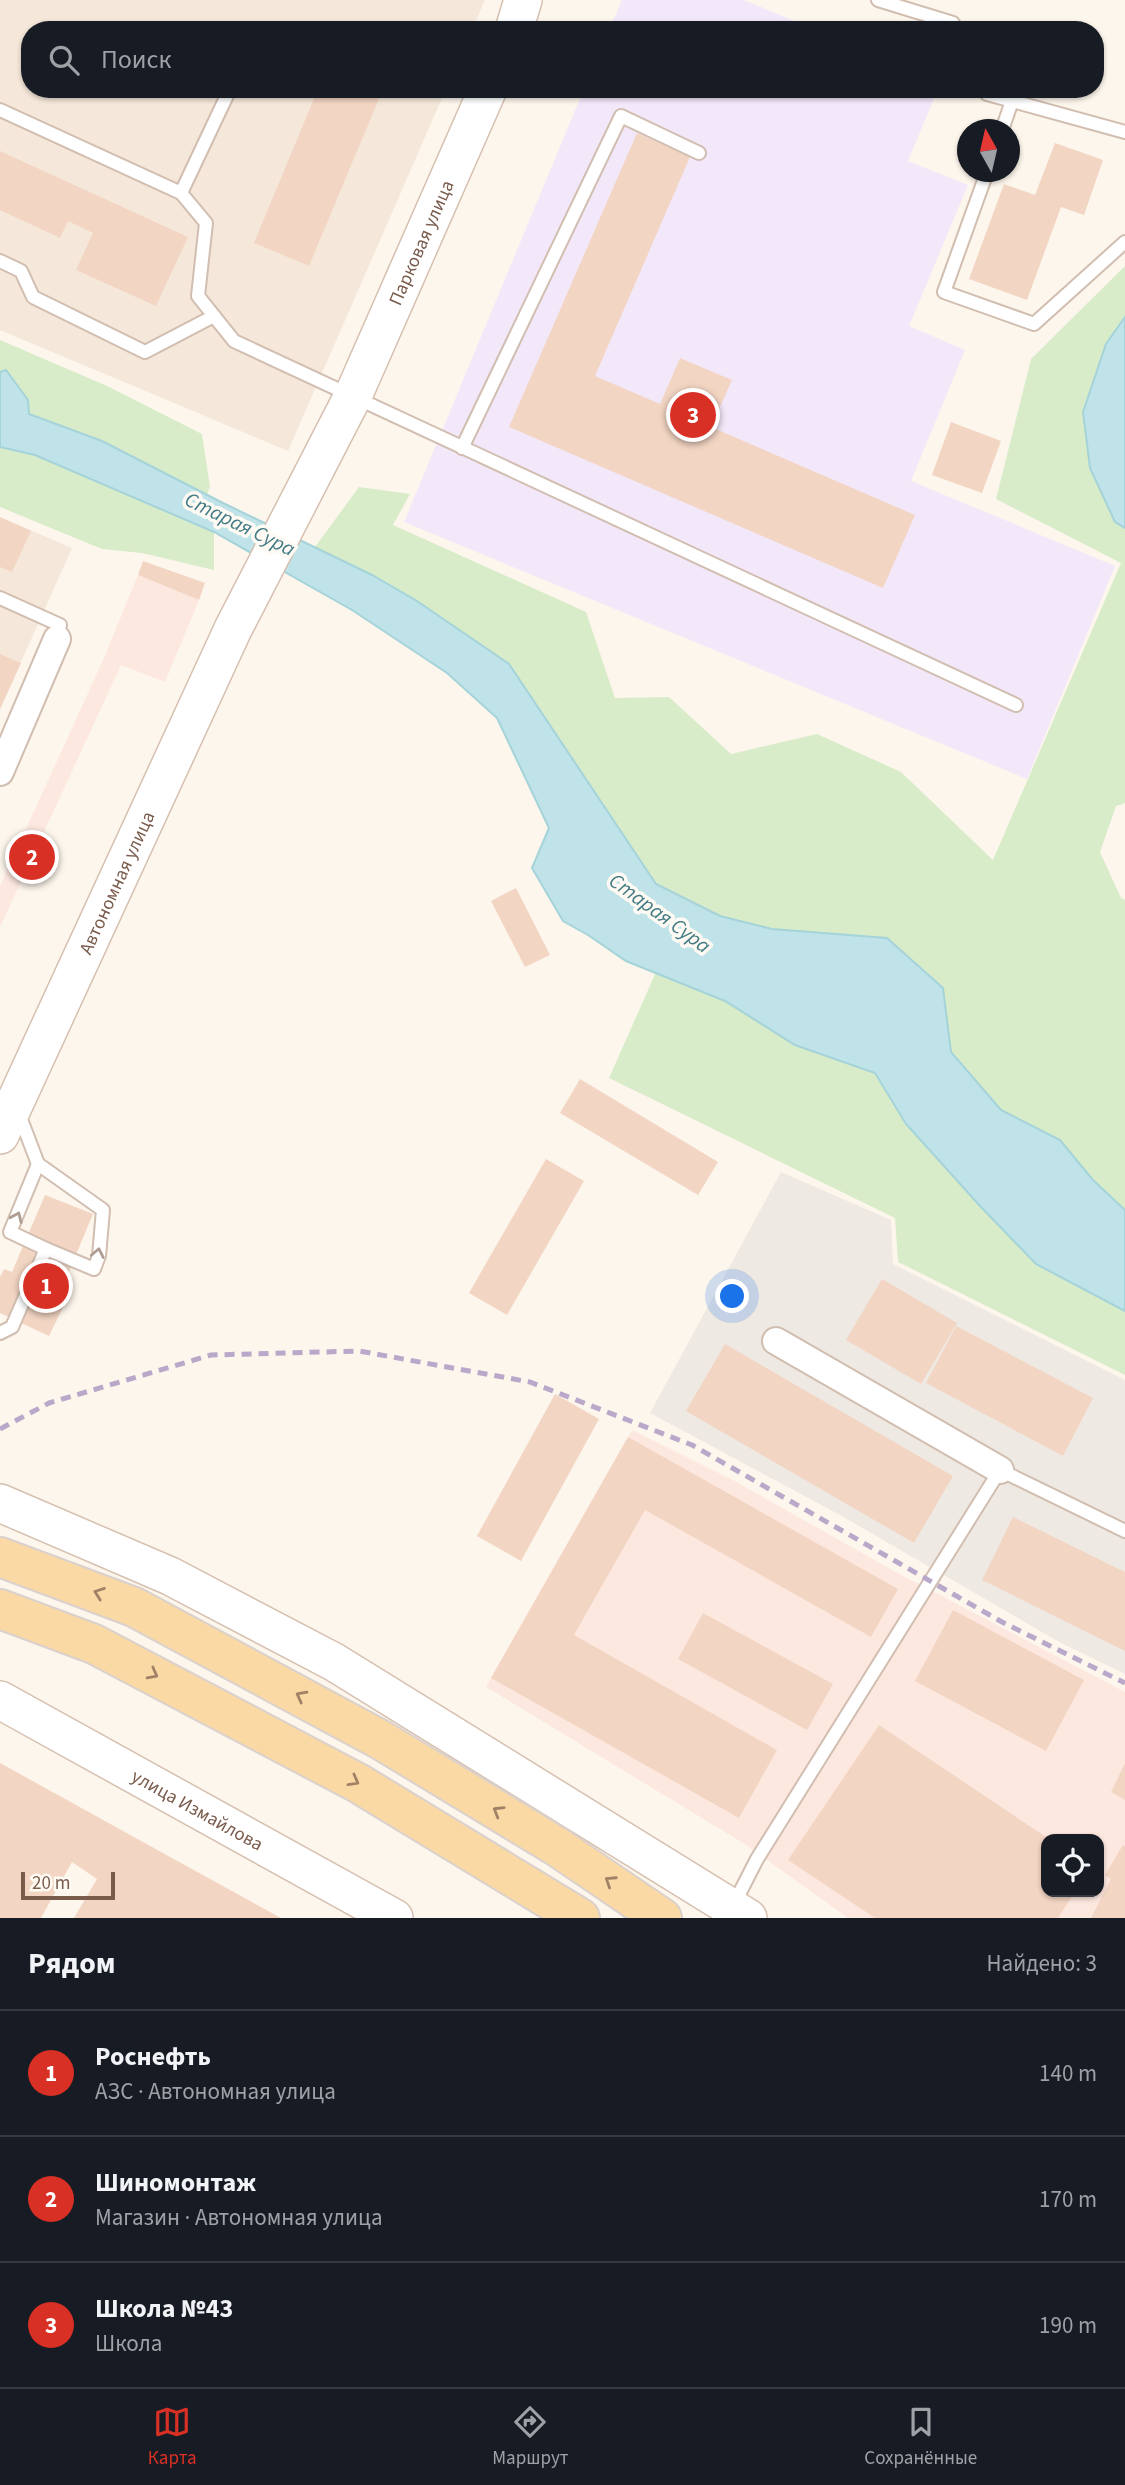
<!DOCTYPE html>
<html lang="ru">
<meta charset="utf-8">
<style>
body{margin:0;font-family:"Source Sans 3",sans-serif;background:#20242c;color:#f1f3f6}
.controls{position:absolute;right:21px;bottom:21px;display:grid;overflow:hidden;border-radius:14px;box-shadow:0 2px 5px #0004}
.controls button{width:63px;height:63px;display:grid;place-items:center;padding:0;border:0;border-bottom:2px solid #363941;background:#171b24;color:#f1f3f6;font:35px sans-serif}
.compass{position:absolute;left:957px;top:119px;width:63px;height:63px;border-radius:50%;background:#171b24;box-shadow:0 2px 5px #0004;rotate:352deg}
.scale{position:absolute;left:21px;bottom:18px;width:94px;box-sizing:border-box;padding-left:7px;border:4px solid #7a5c4d;border-top:0;font-size:19px;line-height:24px;white-space:nowrap;color:#7a5c4d;-webkit-text-stroke:5px #fffaf3;paint-order:stroke}
.you{position:absolute;left:733px;top:1297px;width:24px;height:24px;margin:-18px;border:5px solid #fff;border-radius:50%;background:#1a73e8;box-shadow:0 0 0 10px #1a73e833}
.badge{display:grid;place-items:center;width:46px;height:46px;border-radius:50%;background:#d93025;color:#fff;font-size:23px;font-weight:700}
.pin{position:absolute;translate:-50% -50%;border:4px solid #fff;box-shadow:0 2px 7px #0006}
.list{margin:0;padding:0;list-style:none}
h2{display:flex;justify-content:space-between;align-items:center;height:91px;margin:0;padding:0 28px;font-size:30px}
h2 small{font-size:23px;font-weight:400;color:#9ea1a6}
.list li{display:grid;grid-template-columns:46px 1fr auto;gap:21px;align-items:center;box-sizing:border-box;height:126px;padding:0 28px;border-top:2px solid #363941}
.list b{display:block;font-size:26px;white-space:nowrap}
.list p{margin:0;font-size:23px;white-space:nowrap;color:#9ea1a6}
.list em{font-size:23px;font-style:normal;color:#9ea1a6}
.icon{flex:none;width:38px;height:38px;fill:none;stroke:currentColor;stroke-width:2;stroke-linecap:round;stroke-linejoin:round}
.map{position:relative;flex:none;width:1125px;height:1918px;overflow:hidden}
.search{position:absolute;background:#171b24;box-shadow:0 2px 5px #0004;left:21px;right:21px;top:21px;height:77px;display:flex;align-items:center;gap:18px;box-sizing:border-box;padding:0 24px;border-radius:28px;color:#9ea1a6;font-size:26px}
.sheet{height:469px;background:#171b24}
nav{display:flex;justify-content:space-around;align-items:center;box-sizing:border-box;height:98px;border-top:2px solid #363941;background:#171b24;font-size:19px;color:#9ea1a6}
nav a{display:grid;justify-items:center;gap:4px}
nav .on{color:#d93025}
.map>svg:first-child{display:block}
.residential{fill:#f5e8da}
.commercial{fill:#fde8e0;fill-rule:evenodd}
.industrial{fill:#efe9e4}
.education{fill:#f3e8fa}
.green{fill:#d8ecc9}
.water{fill:#bfe3e8;stroke:#a5d3da;stroke-width:2}
.building{fill:#f3d5c3}
.lines{fill:none;stroke-linecap:round;stroke-linejoin:round}
.service-casing{stroke:#d1beb0;stroke-width:16}
.minor-casing{stroke:#d1beb0;stroke-width:30}
.secondary-casing{stroke:#d6c0b0;stroke-width:40}
.primary-casing{stroke:#dad1cd;stroke-width:42}
.service{stroke:#fff;stroke-width:12}
.minor{stroke:#fff;stroke-width:26}
.secondary{stroke:#fff;stroke-width:37}
.primary{stroke:#fbd9a5;stroke-width:38}
.rail{stroke:#b9a8c9;stroke-width:5;stroke-dasharray:10 7;stroke-linecap:butt}
.oneway{stroke:#af9d94}
.oneway2{stroke:#a18267}
.labels{text-anchor:middle;stroke-width:7;stroke-linejoin:round;paint-order:stroke}
.street-label{font-size:19px;fill:#7a5c4d;stroke:#fffaf3}
.water-label{font-size:21px;font-style:italic;fill:#437c86;stroke:#fffaf3}
</style>
<div class="map">
<svg width="1125" height="1918" viewBox="0 0 1125 1918">
<rect width="100%" height="100%" fill="#fdf6ec"/>
<g class="residential">
<polygon points="0,0 485,0 472,30 30,30 30,89 446,89 288,451 0,330"/>
<polygon points="0,517 72,548 0,709"/>
</g>
<g class="commercial">
<polygon points="138,575 199,600 165,682 121,665 0,927 0,886 104,658"/>
<path d="M632,1430L733,1480L892,1570L1125,1692V1918H848L743,1843L486,1687ZM1046,1839H1099V1892H1046Z"/>
</g>
<polygon class="industrial" points="781,1172 891,1220 893,1264 1125,1380 1125,1674 1061,1643 840,1515 650,1413"/>
<g class="education">
<polygon points="622,0 744,0 816,30 609,30"/>
<polygon points="584,89 938,89 908,161 968,185 909,326 965,350 911,481 1115,566 1027,779 404,522"/>
</g>
<g class="green">
<polygon points="1125,266 1125,317 1106,344 1115,522 1125,528 1125,803 1116,806 1100,852 1121,898 1125,900 1125,1210 1093,1180 1060,1140 1001,1110 951,1052 943,987 887,938 772,929 720,916 656,884 509,664 417,601 372,575 315,547 359,487 410,494 393,525 586,612 615,698 669,697 731,754 817,734 901,772 993,860 1121,563 996,499 1031,359"/>
<polygon points="0,340 107,386 202,434 210,487 207,495 102,441 28,413 28,400 6,370 0,371"/>
<polygon points="0,447 35,455 214,532 214,570 142,553 102,549 0,507"/>
<polygon points="656,972 725,1001 795,1045 875,1073 906,1124 980,1206 1036,1264 1125,1311 1125,1375 898,1262 895,1218 609,1078"/>
</g>
<g class="water">
<polygon points="1125,317 1125,528 1115,522 1090,468 1083,412 1106,344"/>
<polygon points="6,370 28,400 29,414 102,441 223,503 372,575 417,601 509,664 656,884 720,916 772,929 887,938 943,988 951,1052 1001,1110 1060,1140 1093,1180 1125,1210 1125,1311 1036,1264 980,1206 906,1124 875,1073 795,1045 725,1001 626,961 588,935 563,921 532,868 549,828 497,718 447,673 352,610 214,532 35,455 0,447 0,372"/>
</g>
<g class="building">
<polygon points="318,89 383,89 309,266 254,243"/>
<polygon points="637,133 690,157 595,376 660,404 680,358 732,380 711,427 915,515 883,588 509,427"/>
<polygon points="1055,143 1103,160 1084,215 1061,207 1027,300 969,279 1004,184 1035,195"/>
<polygon points="0,151 188,237 156,306 76,270 93,233 68,221 60,238 0,210"/>
<polygon points="951,422 1001,441 982,493 932,475"/>
<polygon points="0,517 31,531 12,572 0,567"/>
<polygon points="143,561 205,583 199,600 138,575"/>
<polygon points="0,654 21,663 0,709"/>
<polygon points="516,888 550,955 525,967 491,901"/>
<polygon points="580,1079 718,1162 698,1195 560,1113"/>
<polygon points="546,1159 584,1181 507,1315 469,1293"/>
<polygon points="45,1195 93,1214 59,1295 67,1299 49,1336 0,1313 0,1277 4,1269 12,1272"/>
<polygon points="882,1279 957,1323 921,1384 846,1340"/>
<polygon points="956,1326 1093,1398 1063,1456 926,1383"/>
<polygon points="725,1344 953,1476 914,1543 686,1411"/>
<polygon points="555,1394 599,1419 521,1561 477,1536"/>
<polygon points="628,1437 898,1589 871,1637 645,1510 574,1635 777,1750 739,1818 491,1678"/>
<polygon points="1013,1517 1125,1572 1125,1651 982,1580"/>
<polygon points="953,1610 1084,1680 1046,1751 915,1681"/>
<polygon points="703,1613 833,1684 807,1730 678,1659"/>
<polygon points="879,1725 1046,1837 1046,1892 1075,1892 1058,1918 875,1918 788,1860"/>
<polygon points="0,1763 143,1842 281,1918 74,1918 97,1879 72,1862 41,1918 0,1918"/>
<polygon points="1125,1763 1125,1800 1111,1792"/>
<polygon points="1123,1845 1125,1846 1125,1918 1091,1918 1111,1879 1105,1875"/>
</g>
<g class="lines">
<g class="service-casing">
<g id="service">
<polyline points="878,0 953,23 956,30"/>
<polyline points="985,89 987,94 1125,132"/>
<polyline points="0,110 181,193 206,223 198,296 234,341 1016,705"/>
<polyline points="1002,130 1012,101"/>
<polyline points="987,172 944,292 1034,324 1125,242"/>
<polyline points="181,193 230,89"/>
<polyline points="0,261 21,271 33,297 145,352 214,316"/>
<polyline points="462,448 621,116 699,153"/>
<polyline points="0,598 60,625 57,639"/>
<polyline points="38,1164 10,1232 46,1249"/>
<polyline points="0,1333 12,1327 46,1249 94,1269 99,1256 103,1210 38,1164 19,1114"/>
<polyline points="734,1904 757,1859 1000,1470 1125,1531"/>
</g>
</g>
<g class="minor-casing">
<g id="minor">
<polyline points="0,772 57,639"/>
<polyline points="776,1341 1000,1470"/>
</g>
</g>
<g class="secondary-casing">
<g id="secondary">
<polyline points="514,30 523,0"/>
<path id="s1" d="M0,1135L233,629L353,396L488,89"/>
<polyline points="0,1503 170,1576 334,1662 748,1918"/>
<path id="s2" d="M0,1700L394,1918"/>
</g>
</g>
<g class="primary-casing">
<g id="primary">
<polyline points="0,1557 134,1607 381,1740 556,1846 662,1918"/>
<polyline points="0,1609 94,1644 358,1783 580,1918"/>
</g>
</g>
<use href="#service" class="service"/>
<use href="#minor" class="minor"/>
<use href="#secondary" class="secondary"/>
<use href="#primary" class="primary"/>
<polyline class="rail" points="0,1429 49,1403 211,1355 359,1351 530,1382 692,1445 1002,1622 1125,1683"/>
</g>
<defs><path id="oneway-chevron" d="M-2-3.5L2.5 0L-2 3.5" fill="none" stroke-width="1.6" stroke-linecap="round" stroke-linejoin="round" transform="scale(1.75)"/></defs>
<g class="oneway">
<use href="#oneway-chevron" transform="translate(17 1217) rotate(-66)"/>
<use href="#oneway-chevron" transform="translate(98 1253) rotate(-79)"/>
</g>
<g class="oneway2">
<use href="#oneway-chevron" transform="translate(99 1593) rotate(-160)"/>
<use href="#oneway-chevron" transform="translate(153 1674) rotate(28)"/>
<use href="#oneway-chevron" transform="translate(301 1696) rotate(-152)"/>
<use href="#oneway-chevron" transform="translate(354 1781) rotate(29)"/>
<use href="#oneway-chevron" transform="translate(498 1811) rotate(-149)"/>
<use href="#oneway-chevron" transform="translate(610 1881) rotate(-147)"/>
</g>
<g class="labels">
<g class="street-label">
<text dy="7" stroke="none"><textPath href="#s1" startOffset="987">Парковая улица</textPath></text>
<text dy="7" stroke="none"><textPath href="#s1" startOffset="278">Автономная улица</textPath></text>
<text dy="7" stroke="none"><textPath href="#s2" startOffset="226">улица Измайлова</textPath></text>
</g>
<g class="water-label">
<text transform="translate(240 524) rotate(26)" y="7">Старая Сура</text>
<text transform="translate(660 913) rotate(36)" y="7">Старая Сура</text>
</g>
</g>
</svg>
<div class="controls">
<button><svg class="icon" aria-label="locate" viewBox="0 0 24 24"><circle cx="12" cy="12" r="6"/><path d="M12 2v4M12 18v4M2 12h4M18 12h4"/></svg></button>
</div>
<svg class="compass" viewBox="-18 -18 36 36"><path d="M0-13l5 13h-10z" fill="#e53935"/><path d="M0 13l5-13h-10z" fill="#9ea1a6"/></svg>
<div class="scale">20 m</div>
<div class="you"></div>
<div class="pin badge" style="left:46px;top:1286px">1</div>
<div class="pin badge" style="left:32px;top:857px">2</div>
<div class="pin badge" style="left:693px;top:415px">3</div>
<div class="search"><svg class="icon" aria-label="search" viewBox="0 0 24 24"><circle cx="10" cy="10" r="6"/><path d="M15 15l6 6"/></svg>Поиск</div>
</div>
<section class="sheet">
<h2>Рядом<small>Найдено: 3</small></h2>
<ul class="list">
<li><span class="badge">1</span><div><b>Роснефть</b><p>АЗС · Автономная улица</p></div><em>140 m</em></li>
<li><span class="badge">2</span><div><b>Шиномонтаж</b><p>Магазин · Автономная улица</p></div><em>170 m</em></li>
<li><span class="badge">3</span><div><b>Школа №43</b><p>Школа</p></div><em>190 m</em></li>
</ul>
</section>
<nav>
<a class="on"><svg class="icon" aria-label="map" viewBox="0 0 24 24"><path d="M3 6l6-2 6 2 6-2v14l-6 2-6-2-6 2zM9 4v14M15 6v14"/></svg>Карта</a>
<a><svg class="icon" aria-label="directions" viewBox="0 0 24 24"><path d="M12 3l9 9-9 9-9-9zM9 14v-3h6M13 9l2 2-2 2"/></svg>Маршрут</a>
<a><svg class="icon" aria-label="saved" viewBox="0 0 24 24"><path d="M7 4h10v16l-5-4-5 4z"/></svg>Сохранённые</a>
</nav>
